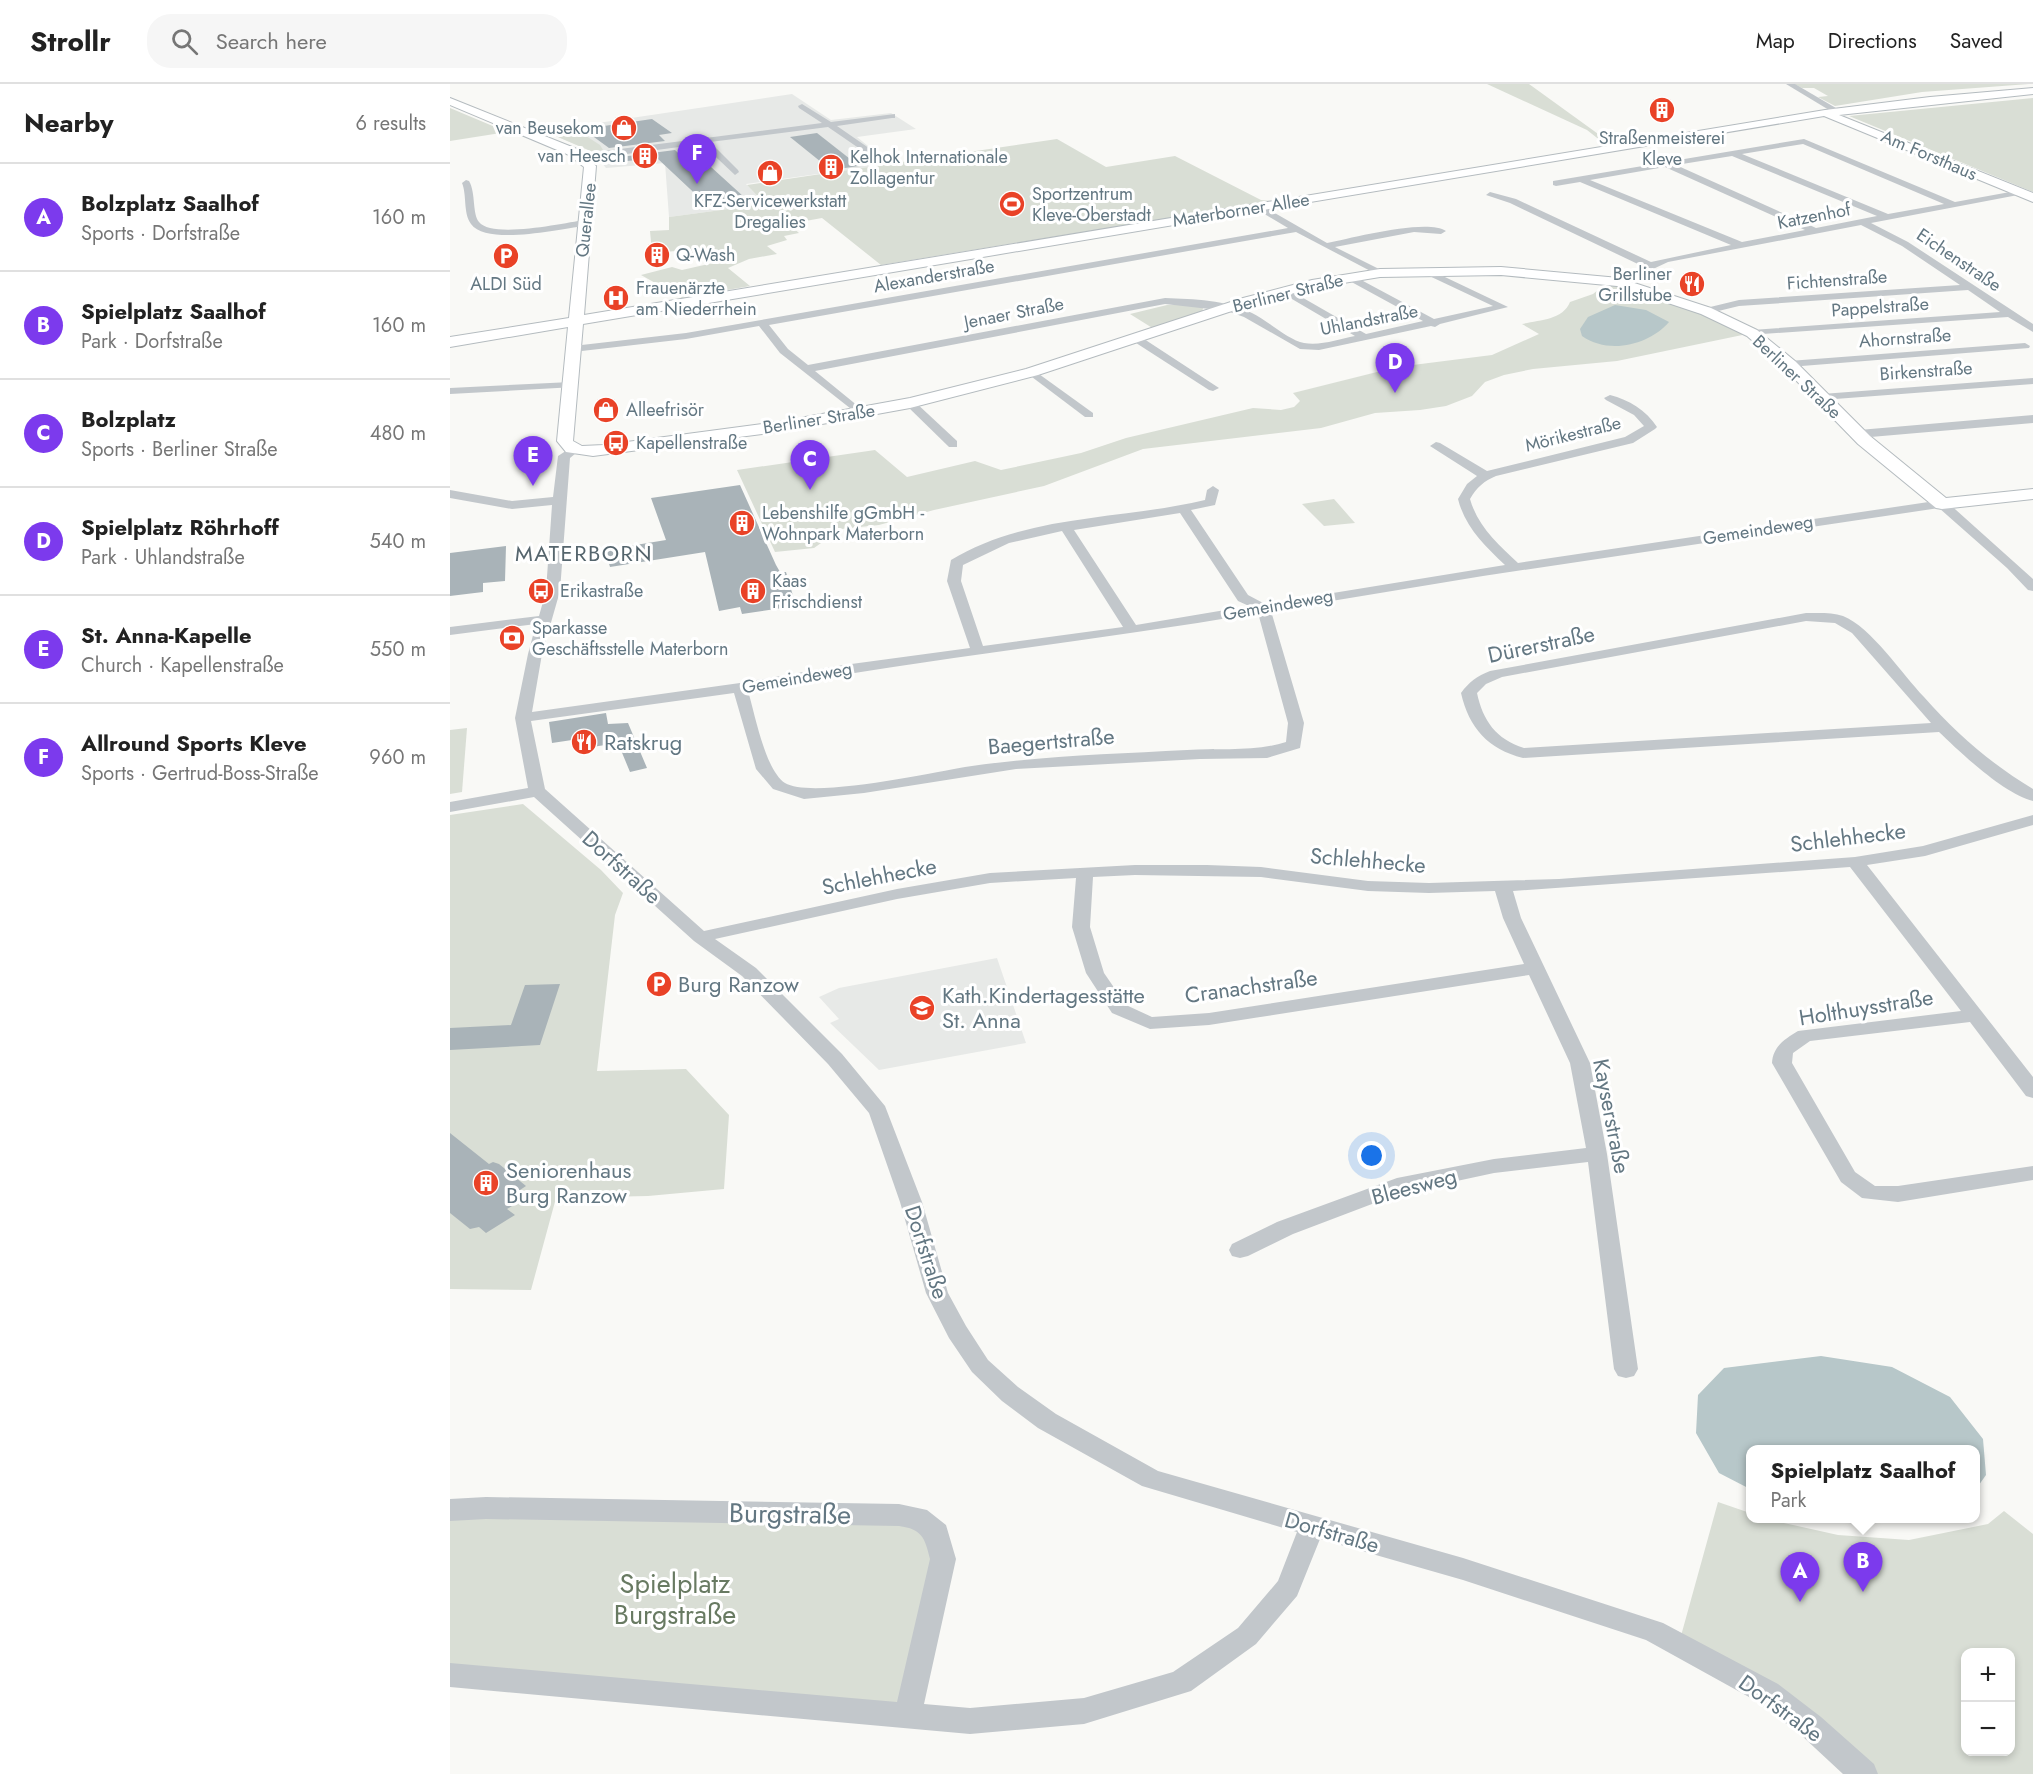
<!DOCTYPE html>
<meta charset="utf-8">
<style>
body{margin:0;font-family:Jost,sans-serif;background:#f6f6f6;color:#222}
.controls{position:absolute;right:18px;bottom:18px;display:grid;overflow:hidden;border-radius:12px;box-shadow:0 3px 9px #0003}
.controls button{width:54px;height:54px;display:grid;place-items:center;padding:0;border:0;border-bottom:2px solid #e0e0e0;background:#fff;color:#222;font:30px sans-serif}
.you{position:absolute;left:922px;top:1072px;width:21px;height:21px;margin:-15px;border:4px solid #fff;border-radius:50%;background:#1a73e8;box-shadow:0 0 0 9px #1a73e833}
.badge{display:grid;place-items:center;width:39px;height:39px;border-radius:50%;background:#7c3aed;color:#fff;font-size:20px;font-weight:700}
.pin{position:absolute;translate:-50% -50px;filter:drop-shadow(0 2px 3px #0008)}
.pin::after{content:'';position:absolute;top:32px;width:21px;height:18px;background:inherit;clip-path:polygon(0 0,100% 0,50% 100%)}
.popup{position:absolute;left:1296px;top:1361px;width:234px;height:78px;box-sizing:border-box;display:grid;place-content:center;border-radius:12px;background:#fff;filter:drop-shadow(0 2px 4px #0005);font-size:20px;white-space:nowrap;color:#767676}
.popup b{font-size:22px;color:#222}
.popup::after{content:'';position:absolute;left:50%;top:100%;margin-left:-12px;border:12px solid transparent;border-top-color:#fff}
.list{margin:0;padding:0;list-style:none}
h2{display:flex;justify-content:space-between;align-items:center;height:78px;margin:0;padding:0 24px;font-size:26px}
h2 small{font-size:20px;font-weight:400;color:#767676}
.list li{display:grid;grid-template-columns:39px 1fr auto;gap:18px;align-items:center;box-sizing:border-box;height:108px;padding:0 24px;border-top:2px solid #e0e0e0}
.list b{display:block;font-size:22px;white-space:nowrap}
.list p{margin:0;font-size:20px;white-space:nowrap;color:#767676}
.list em{font-size:20px;font-style:normal;color:#767676}
.icon{flex:none;width:33px;height:33px;fill:none;stroke:currentColor;stroke-width:2;stroke-linecap:round;stroke-linejoin:round}
.map{position:relative;flex:none;width:1583px;height:1690px;overflow:hidden}
header{display:flex;align-items:center;gap:36px;box-sizing:border-box;height:84px;padding:0 30px;background:#fff;border-bottom:2px solid #e0e0e0}
header strong{font-size:28px}
nav{display:flex;gap:33px;margin-inline-start:auto;font-size:21px}
.search{width:420px;height:54px;background:#f6f6f6;display:flex;align-items:center;gap:15px;box-sizing:border-box;padding:0 21px;border-radius:24px;color:#767676;font-size:22px}
main{display:flex}
aside{flex:1;background:#fff}
.map>svg:first-child{display:block}
.built{fill:#e7e9e7}
.green{fill:#d9ded5;fill-rule:evenodd}
.water{fill:#b7c7c9}
.building{fill:#a9b3b8}
.lines{fill:none;stroke-linecap:round;stroke-linejoin:round}
.secondary-casing{stroke:#b4bbbf;stroke-width:2}
.street{fill:#c2c7cb;fill-rule:evenodd}
.secondary{fill:#fff;fill-rule:evenodd}
.labels{text-anchor:middle;stroke-width:6;stroke-linejoin:round;paint-order:stroke}
.far-poi-label{font-size:18px;fill:#637782;stroke:#fff;text-anchor:start}
.far-street-label{font-size:18px;fill:#637782;stroke:#fff}
.far-quarter-label{font-size:22px;letter-spacing:1.5px;fill:#55656d;stroke:#fff}
.street-label{font-size:22px;fill:#637782;stroke:#fff}
.poi-label{font-size:22px;fill:#637782;stroke:#fff;text-anchor:start}
.near-street-label{font-size:27px;fill:#637782;stroke:#fff}
.near-park-label{font-size:27px;fill:#687a62;stroke:#fff}
</style>
<header>
<strong>Strollr</strong>
<div class="search"><svg class="icon" aria-label="search" viewBox="0 0 24 24"><circle cx="10" cy="10" r="6"/><path d="M15 15l6 6"/></svg>Search here</div>
<nav><a>Map</a><a>Directions</a><a>Saved</a></nav>
</header>
<main>
<aside>
<h2>Nearby<small>6 results</small></h2>
<ul class="list">
<li><span class="badge">A</span><div><b>Bolzplatz Saalhof</b><p>Sports · Dorfstraße</p></div><em>160 m</em></li>
<li><span class="badge">B</span><div><b>Spielplatz Saalhof</b><p>Park · Dorfstraße</p></div><em>160 m</em></li>
<li><span class="badge">C</span><div><b>Bolzplatz</b><p>Sports · Berliner Straße</p></div><em>480 m</em></li>
<li><span class="badge">D</span><div><b>Spielplatz Röhrhoff</b><p>Park · Uhlandstraße</p></div><em>540 m</em></li>
<li><span class="badge">E</span><div><b>St. Anna-Kapelle</b><p>Church · Kapellenstraße</p></div><em>550 m</em></li>
<li><span class="badge">F</span><div><b>Allround Sports Kleve</b><p>Sports · Gertrud-Boss-Straße</p></div><em>960 m</em></li>
</ul>
</aside>
<div class="map">
<svg width="1583" height="1690" viewBox="0 0 1583 1690">
<rect width="100%" height="100%" fill="#f9f9f6"/>
<g class="built">
<polygon points="342,10 381,36 441,29 466,45 407,53 440,80 296,100 315,120 219,133 215,79 156,84 143,68 94,47"/>
<polygon points="547,874 576,959 429,986 380,939 389,935 369,913 389,904"/>
</g>
<g class="green">
<polygon points="1037,0 1079,0 1162,60 1156,61 1137,46"/>
<polygon points="1344,0 1579,0 1472,8 1385,22 1368,13 1378,12 1364,4 1352,4"/>
<polygon points="1583,14 1583,108 1399,32"/>
<polygon points="0,24 57,48 0,57"/>
<polygon points="122,43 150,61 153,66 143,68 94,47"/>
<polygon points="607,55 656,83 725,72 811,116 822,117 431,181 372,134 339,140 349,149 334,152 337,156 317,162 327,170 299,175 278,184 300,202 232,214 191,191 222,183 232,186 263,179 226,167 202,169 200,147 219,146 219,133 315,120 297,101"/>
<path d="M1159,197L1169,198L1302,249L1167,277L1083,285L1054,291L1035,298L1022,312L996,322L970,326L925,329L871,344L693,365L594,402L484,426L429,441L391,445L364,464L325,468L287,386L425,366L457,393L525,377L551,386L631,369L676,354L803,324L831,326L844,323L850,317L843,309L947,283L1042,271L1089,250L1072,240C1089,236 1113,236 1120,218L1143,210Z"/>
<polygon points="739,220 753,224 752,230 704,245 680,230 717,221"/>
<polygon points="884,415 905,439 874,442 852,420"/>
<polygon points="17,644 12,708 0,710 0,646"/>
<polygon points="73,720 151,786 173,809 165,831 147,987 236,985 279,1031 274,1105 198,1112 106,1114 81,1206 0,1205 0,731"/>
<path d="M1268,1418L1300,1429V1434L1316,1435L1388,1451L1459,1456L1538,1440L1554,1427L1583,1450V1690H1414L1229,1559ZM1516,1568H1560V1668H1516Z"/>
<polygon points="0,1426 449,1431 487,1449 458,1632 0,1591"/>
</g>
<g class="water">
<path d="M1165,221L1196,226L1219,238C1199,261 1159,271 1132,252L1130,245L1138,233Z"/>
<polygon points="1371,1272 1442,1283 1500,1313 1533,1355 1536,1391 1526,1405 1526,1366 1300,1366 1300,1405 1269,1389 1246,1349 1248,1311 1274,1284"/>
</g>
<g class="building">
<polygon points="202,35 222,49 209,51 215,57 159,64 133,45"/>
<polygon points="367,49 409,82 381,86 340,53"/>
<polygon points="225,66 245,85 261,83 294,113 255,119 207,74 177,77 171,73"/>
<polygon points="290,401 326,481 330,488 336,488 346,522 292,530 290,523 269,527 255,468 160,483 155,466 216,456 201,414"/>
<polygon points="56,462 55,497 33,499 33,508 0,512 0,469"/>
<polygon points="156,629 158,640 178,639 197,684 180,688 168,659 123,666 122,656 102,659 99,638"/>
<polygon points="110,900 90,961 0,966 0,944 61,941 75,901"/>
<polygon points="0,1049 39,1080 43,1078 49,1080 76,1102 70,1106 78,1112 57,1125 65,1131 36,1149 29,1143 20,1145 0,1129"/>
</g>
<g class="lines">
<g class="secondary-casing">
<polygon id="secondary" points="1583,4 1583,10 1389,31 1583,109 1583,118 1374,32 133,240 123,357 132,362 154,361 328,338 460,314 576,285 793,214 862,196 930,185 1051,183 1169,194 1261,224 1307,246 1345,277 1420,352 1496,414 1583,405 1583,415 1492,425 1486,424 1408,360 1333,283 1297,252 1251,230 1167,202 1051,191 930,193 863,204 803,220 588,291 460,324 328,348 143,372 116,368 107,357 118,243 0,263 0,253 119,234 134,83 119,71 0,21 0,14 127,65 146,82 134,231 1375,26 1480,13"/>
</g>
<g class="street">
<polygon points="1336,0 1345,0 1391,27 1384,29"/>
<polygon points="352,20 381,38 445,30 445,34 442,34 387,42 439,78 432,80 378,43 260,58 288,86 289,88 285,91 252,60 131,76 127,73 131,70 372,39 349,24 348,22"/>
<path d="M1354,55L1505,118L1571,106L1572,108L1568,111L1421,139L1458,158L1583,240V248L1558,233L1298,251L1297,249L1302,246L1550,228L1518,206L1289,222L1256,230L1252,229V225L1289,216L1510,201L1452,162L1411,141L1218,178L1169,201L1164,198L1165,196L1192,182L1060,119L1036,111L1040,108L1066,115L1201,178L1281,161L1130,98L1106,102L1103,101V97ZM1353,60L1494,120L1438,130L1292,70ZM1282,72L1427,132L1366,144L1226,81ZM1215,83L1355,146L1292,158L1140,96Z"/>
<path d="M16,96L19,97C26,109 22,129 29,138C42,155 114,139 134,136L139,139L134,142C109,145 37,162 21,140C13,129 17,111 12,99Z"/>
<path d="M809,120L877,159C902,154 977,134 996,147L991,150L964,148L885,163L933,187L935,189L930,192L846,148L319,241L338,265L358,281L715,214C744,215 776,216 802,229C817,236 838,256 854,259C871,262 889,255 905,252L830,208L829,206L834,203L916,250L973,237L896,195L895,193L900,190L984,235L1043,222L973,189L971,187L976,184L1058,223L990,240L985,243L981,242L869,266L850,265L794,233L777,227L715,220L365,287L414,327V331L410,332L330,269L309,242L236,255L123,268L118,265L123,262L236,249L838,144L806,125V121Z"/>
<polygon points="687,252 691,253 769,304 763,307 759,306 683,257 683,253"/>
<polygon points="1575,259 1580,262 1579,264 1339,283 1334,280 1339,277"/>
<polygon points="582,285 643,329 643,333 635,333 578,290 576,288"/>
<polygon points="1583,294 1583,300 1372,316 1366,313 1372,310"/>
<polygon points="121,298 125,299 125,303 0,310 0,304"/>
<path d="M1160,311C1179,316 1196,326 1207,343L1205,345L1183,359L1046,392C1034,397 1027,403 1020,415C1028,443 1048,460 1068,479L1492,416L1496,417L1583,495V507L1578,506L1557,484L1489,424L1033,492L821,527L854,639L850,664L817,674L750,675L566,685L414,709L354,715L323,705L306,685L284,609L81,637L95,705L254,847L447,805L540,789L685,781H757L811,783L918,797L979,799L1109,795L1405,773L1473,762L1583,731V741L1475,772L1417,781L1583,993V1014L1576,1012L1520,938L1360,957L1343,969L1342,979L1405,1088L1425,1102H1448L1583,1082V1096L1448,1118L1412,1114L1391,1098L1322,979C1323,962 1335,955 1348,947L1511,927L1400,783L1063,807L1071,834L1140,979L1157,1070L1188,1285L1184,1292L1176,1294L1168,1292L1164,1285L1138,1078L1044,1089L951,1109L843,1150L798,1172L790,1174L782,1172L779,1166L782,1160L827,1138L947,1094L1044,1075L1136,1064L1120,979L1079,891L759,941L700,945L662,929L636,889L622,843L626,794L540,799L447,815L265,855L306,884L392,970L435,1022L472,1118L498,1209L516,1242L538,1276L568,1303L606,1330L708,1387L1013,1474L1213,1539L1328,1600L1371,1633L1424,1680L1428,1690H1393L1351,1651L1308,1618L1196,1556L1013,1496L870,1455L847,1512L806,1560L741,1607L634,1640L520,1650L0,1603V1579L447,1618L480,1475C475,1454 472,1445 449,1442L36,1435L0,1437V1415L36,1413L449,1420L477,1426L496,1441L506,1475L474,1620L520,1624L634,1614L723,1588L788,1544L828,1497L847,1448L692,1402L588,1344L552,1317L522,1288L499,1254L476,1209L450,1118L419,1029L378,980L292,892L244,857L84,713L0,728V718L78,704L65,634L78,570L86,540L0,551V543L89,532L96,507L102,421L62,425L0,414V406L62,417L103,413L108,372L125,361L131,365L120,374L110,507L92,570L82,628L290,599L394,581L520,564L497,497L501,476C576,430 672,436 755,416L757,406L763,402L769,406L765,421L741,426L798,511L815,520L1055,481C1034,461 1015,443 1008,415L1017,400L1027,392L980,362L986,358L990,359L1037,387L1175,353L1194,342L1184,331L1156,316L1154,314ZM730,429L788,517L799,522L686,541L624,446ZM612,447L673,543L533,562L511,497L513,481L559,459ZM808,529L838,639L836,658C804,668 770,664 737,666C663,670 588,672 515,683C480,689 361,715 335,699C315,686 305,630 298,607C467,576 638,558 808,529ZM685,791L811,793L918,807L979,809L1045,807L1053,834L1074,880L759,929L702,933L676,921L654,889L640,843L643,793Z"/>
<polygon points="460,316 464,317 507,357 507,363 499,363 456,321 456,317"/>
<polygon points="1583,331 1583,339 1409,354 1403,350 1409,346"/>
<path d="M1356,529C1367,529 1382,528 1393,532C1421,543 1452,590 1474,613C1506,649 1541,680 1583,705V717C1554,710 1511,669 1489,648L1073,674C1038,665 1019,644 1011,609C1019,598 1027,592 1040,587ZM1356,537L1385,539L1402,549L1481,639L1074,664C1046,655 1033,637 1027,609L1036,600L1052,593Z"/>
</g>
<use href="#secondary" class="secondary"/>
</g>
<defs>
<g id="building-disc" transform="scale(1.35)"><circle r="9.5" fill="#e94227" stroke="#fff"/><path d="M-4-6H4V6H1V3H-1V6H-4ZM-2.5-4.3h1.7v1.8h-1.7ZM.8-4.3h1.7v1.8H.8ZM-2.5-1h1.7V.8h-1.7ZM.8-1h1.7V.8H.8Z" fill="#fff"/></g>
<g id="shop-disc" transform="scale(1.35)"><circle r="9.5" fill="#e94227" stroke="#fff"/><path d="M-5-2.5h2.3a2.7 3.5 0 0 1 5.4 0H5L5.5 6h-11ZM-1.5-2.5h3a1.5 2.3 0 0 0-3 0Z" fill="#fff"/></g>
<g id="stadium-disc" transform="scale(1.35)"><circle r="9.5" fill="#e94227" stroke="#fff"/><path d="M0-5a6.5 5 0 1 0 0 10a6.5 5 0 1 0 0-10ZM-3.5-1.8h7v3.6h-7Z" fill="#fff"/></g>
<g id="parking-disc" transform="scale(1.35)"><circle r="9.5" fill="#e94227" stroke="#fff"/><path d="M-3.5-5.5H1a3.5 3.5 0 0 1 0 7H-1V5.5H-3.5ZM-1-3.4V-.6H.8a1.4 1.4 0 0 0 0-2.8Z" fill="#fff"/></g>
<g id="restaurant-disc" transform="scale(1.35)"><circle r="9.5" fill="#e94227" stroke="#fff"/><path d="M-5-6h1v4h1v-4h1v4h1v-4h1v5L-1.5 .5V6h-2V.5L-5-1ZM5-6V6H3V1.5H1.5Q1.5-4 5-6Z" fill="#fff"/></g>
<g id="hospital-disc" transform="scale(1.35)"><circle r="9.5" fill="#e94227" stroke="#fff"/><path d="M-5-5h3v3.5h4V-5h3V5h-3V1.5h-4V5h-3Z" fill="#fff"/></g>
<g id="bus-disc" transform="scale(1.35)"><circle r="9.5" fill="#e94227" stroke="#fff"/><path d="M-5-6H5V4H4V6H2V4H-2V6H-4V4H-5ZM-3.5-4V0h7V-4ZM-3.5 1.2v1.5H-2V1.2ZM2 1.2v1.5H3.5V1.2Z" fill="#fff"/></g>
<g id="bank-disc" transform="scale(1.35)"><circle r="9.5" fill="#e94227" stroke="#fff"/><path d="M-6-4H6V4H-6ZM0-2.3a2.3 2.3 0 1 0 0 4.6a2.3 2.3 0 1 0 0-4.6Z" fill="#fff"/></g>
<g id="school-disc" transform="scale(1.35)"><circle r="9.5" fill="#e94227" stroke="#fff"/><path d="M0-5L7-2L0 1L-7-2ZM-4 1L0 2.5L4 1V4Q0 6-4 4Z" fill="#fff"/></g>
</defs>
<g fill-rule="evenodd">
<use href="#building-disc" x="1212" y="26"/>
<use href="#shop-disc" x="174" y="44"/>
<use href="#building-disc" x="195" y="72"/>
<use href="#building-disc" x="381" y="83"/>
<use href="#shop-disc" x="320" y="89"/>
<use href="#stadium-disc" x="562" y="120"/>
<use href="#building-disc" x="207" y="171"/>
<use href="#parking-disc" x="56" y="172"/>
<use href="#restaurant-disc" x="1242" y="200"/>
<use href="#hospital-disc" x="166" y="214"/>
<use href="#shop-disc" x="156" y="326"/>
<use href="#bus-disc" x="166" y="359"/>
<use href="#building-disc" x="292" y="439"/>
<use href="#bus-disc" x="91" y="507"/>
<use href="#building-disc" x="303" y="507"/>
<use href="#bank-disc" x="62" y="554"/>
<use href="#restaurant-disc" x="134" y="658"/>
<use href="#parking-disc" x="209" y="900"/>
<use href="#school-disc" x="472" y="924"/>
<use href="#building-disc" x="36" y="1099"/>
</g>
<g class="labels">
<g class="far-poi-label">
<text x="154" y="50" text-anchor="end">van Beusekom</text>
<text x="1212" y="60" text-anchor="middle">Straßenmeisterei<tspan x="1212" dy="21">Kleve</tspan></text>
<text x="176" y="78" text-anchor="end">van Heesch</text>
<text x="400" y="79">Kelhok Internationale<tspan x="400" dy="21">Zollagentur</tspan></text>
<text x="582" y="116">Sportzentrum<tspan x="582" dy="21">Kleve-Oberstadt</tspan></text>
<text x="320" y="123" text-anchor="middle">KFZ-Servicewerkstatt<tspan x="320" dy="21">Dregalies</tspan></text>
<text x="226" y="177">Q-Wash</text>
<text x="1222" y="196" text-anchor="end">Berliner<tspan x="1222" dy="21">Grillstube</tspan></text>
<text x="56" y="206" text-anchor="middle">ALDI Süd</text>
<text x="186" y="210">Frauenärzte<tspan x="186" dy="21">am Niederrhein</tspan></text>
<text x="176" y="332">Alleefrisör</text>
<text x="186" y="365">Kapellenstraße</text>
<text x="312" y="435">Lebenshilfe gGmbH -<tspan x="312" dy="21">Wohnpark Materborn</tspan></text>
<text x="322" y="503">Kaas<tspan x="322" dy="21">Frischdienst</tspan></text>
<text x="110" y="513">Erikastraße</text>
<text x="82" y="550">Sparkasse<tspan x="82" dy="21">Geschäftsstelle Materborn</tspan></text>
</g>
<g class="far-street-label">
<text transform="translate(1479 71) rotate(23)" y="6">Am Forsthaus</text>
<text transform="translate(791 126) rotate(-9)" y="6">Materborner Allee</text>
<text transform="translate(1364 132) rotate(-11)" y="6">Katzenhof</text>
<text transform="translate(136 136) rotate(-84)" y="6">Querallee</text>
<text transform="translate(1509 176) rotate(34)" y="6">Eichenstraße</text>
<text transform="translate(484 192) rotate(-10)" y="6">Alexanderstraße</text>
<text transform="translate(1387 196) rotate(-4)" y="6">Fichtenstraße</text>
<text transform="translate(838 209) rotate(-14)" y="6">Berliner Straße</text>
<text transform="translate(1430 223) rotate(-4)" y="6">Pappelstraße</text>
<text transform="translate(564 229) rotate(-11)" y="6">Jenaer Straße</text>
<text transform="translate(919 236) rotate(-11)" y="6">Uhlandstraße</text>
<text transform="translate(1455 254) rotate(-4)" y="6">Ahornstraße</text>
<text transform="translate(1476 287) rotate(-4)" y="6">Birkenstraße</text>
<text transform="translate(1347 293) rotate(43)" y="6">Berliner Straße</text>
<text transform="translate(369 335) rotate(-9)" y="6">Berliner Straße</text>
<text transform="translate(1123 350) rotate(-14)" y="6">Mörikestraße</text>
<text transform="translate(1308 446) rotate(-9)" y="6">Gemeindeweg</text>
<text transform="translate(828 521) rotate(-10)" y="6">Gemeindeweg</text>
<text transform="translate(347 594) rotate(-10)" y="6">Gemeindeweg</text>
</g>
<g class="far-quarter-label">
<text x="134" y="477">MATERBORN</text>
</g>
<g class="street-label">
<text transform="translate(1091 560) rotate(-12)" y="8">Dürerstraße</text>
<text transform="translate(601 657) rotate(-5)" y="8">Baegertstraße</text>
<text transform="translate(1398 753) rotate(-7)" y="8">Schlehhecke</text>
<text transform="translate(918 776) rotate(5)" y="8">Schlehhecke</text>
<text transform="translate(172 783) rotate(42)" y="8">Dorfstraße</text>
<text transform="translate(429 792) rotate(-11)" y="8">Schlehhecke</text>
<text transform="translate(801 902) rotate(-8)" y="8">Cranachstraße</text>
<text transform="translate(1416 923) rotate(-9)" y="8">Holthuysstraße</text>
<text transform="translate(1162 1032) rotate(79)" y="8">Kayserstraße</text>
<text transform="translate(964 1102) rotate(-15)" y="8">Bleesweg</text>
<text transform="translate(477 1168) rotate(72)" y="8">Dorfstraße</text>
<text transform="translate(882 1448) rotate(16)" y="8">Dorfstraße</text>
<text transform="translate(1331 1624) rotate(36)" y="8">Dorfstraße</text>
</g>
<g class="poi-label">
<text x="154" y="666">Ratskrug</text>
<text x="228" y="908">Burg Ranzow</text>
<text x="492" y="919">Kath.Kindertagesstätte<tspan x="492" dy="25">St. Anna</tspan></text>
<text x="56" y="1094">Seniorenhaus<tspan x="56" dy="25">Burg Ranzow</tspan></text>
</g>
<g class="near-street-label">
<text transform="translate(340 1430) rotate(1)" y="9">Burgstraße</text>
</g>
<g class="near-park-label">
<text x="225" y="1509">Spielplatz<tspan x="225" dy="31">Burgstraße</tspan></text>
</g>
</g>
</svg>
<div class="controls">
<button>+</button>
<button>−</button>
</div>
<div class="you"></div>
<div class="pin badge" style="left:1350px;top:1518px">A</div>
<div class="pin badge" style="left:1413px;top:1508px">B</div>
<div class="popup"><b>Spielplatz Saalhof</b>Park</div>
<div class="pin badge" style="left:360px;top:406px">C</div>
<div class="pin badge" style="left:945px;top:309px">D</div>
<div class="pin badge" style="left:83px;top:402px">E</div>
<div class="pin badge" style="left:247px;top:100px">F</div>
</div>
</main>
